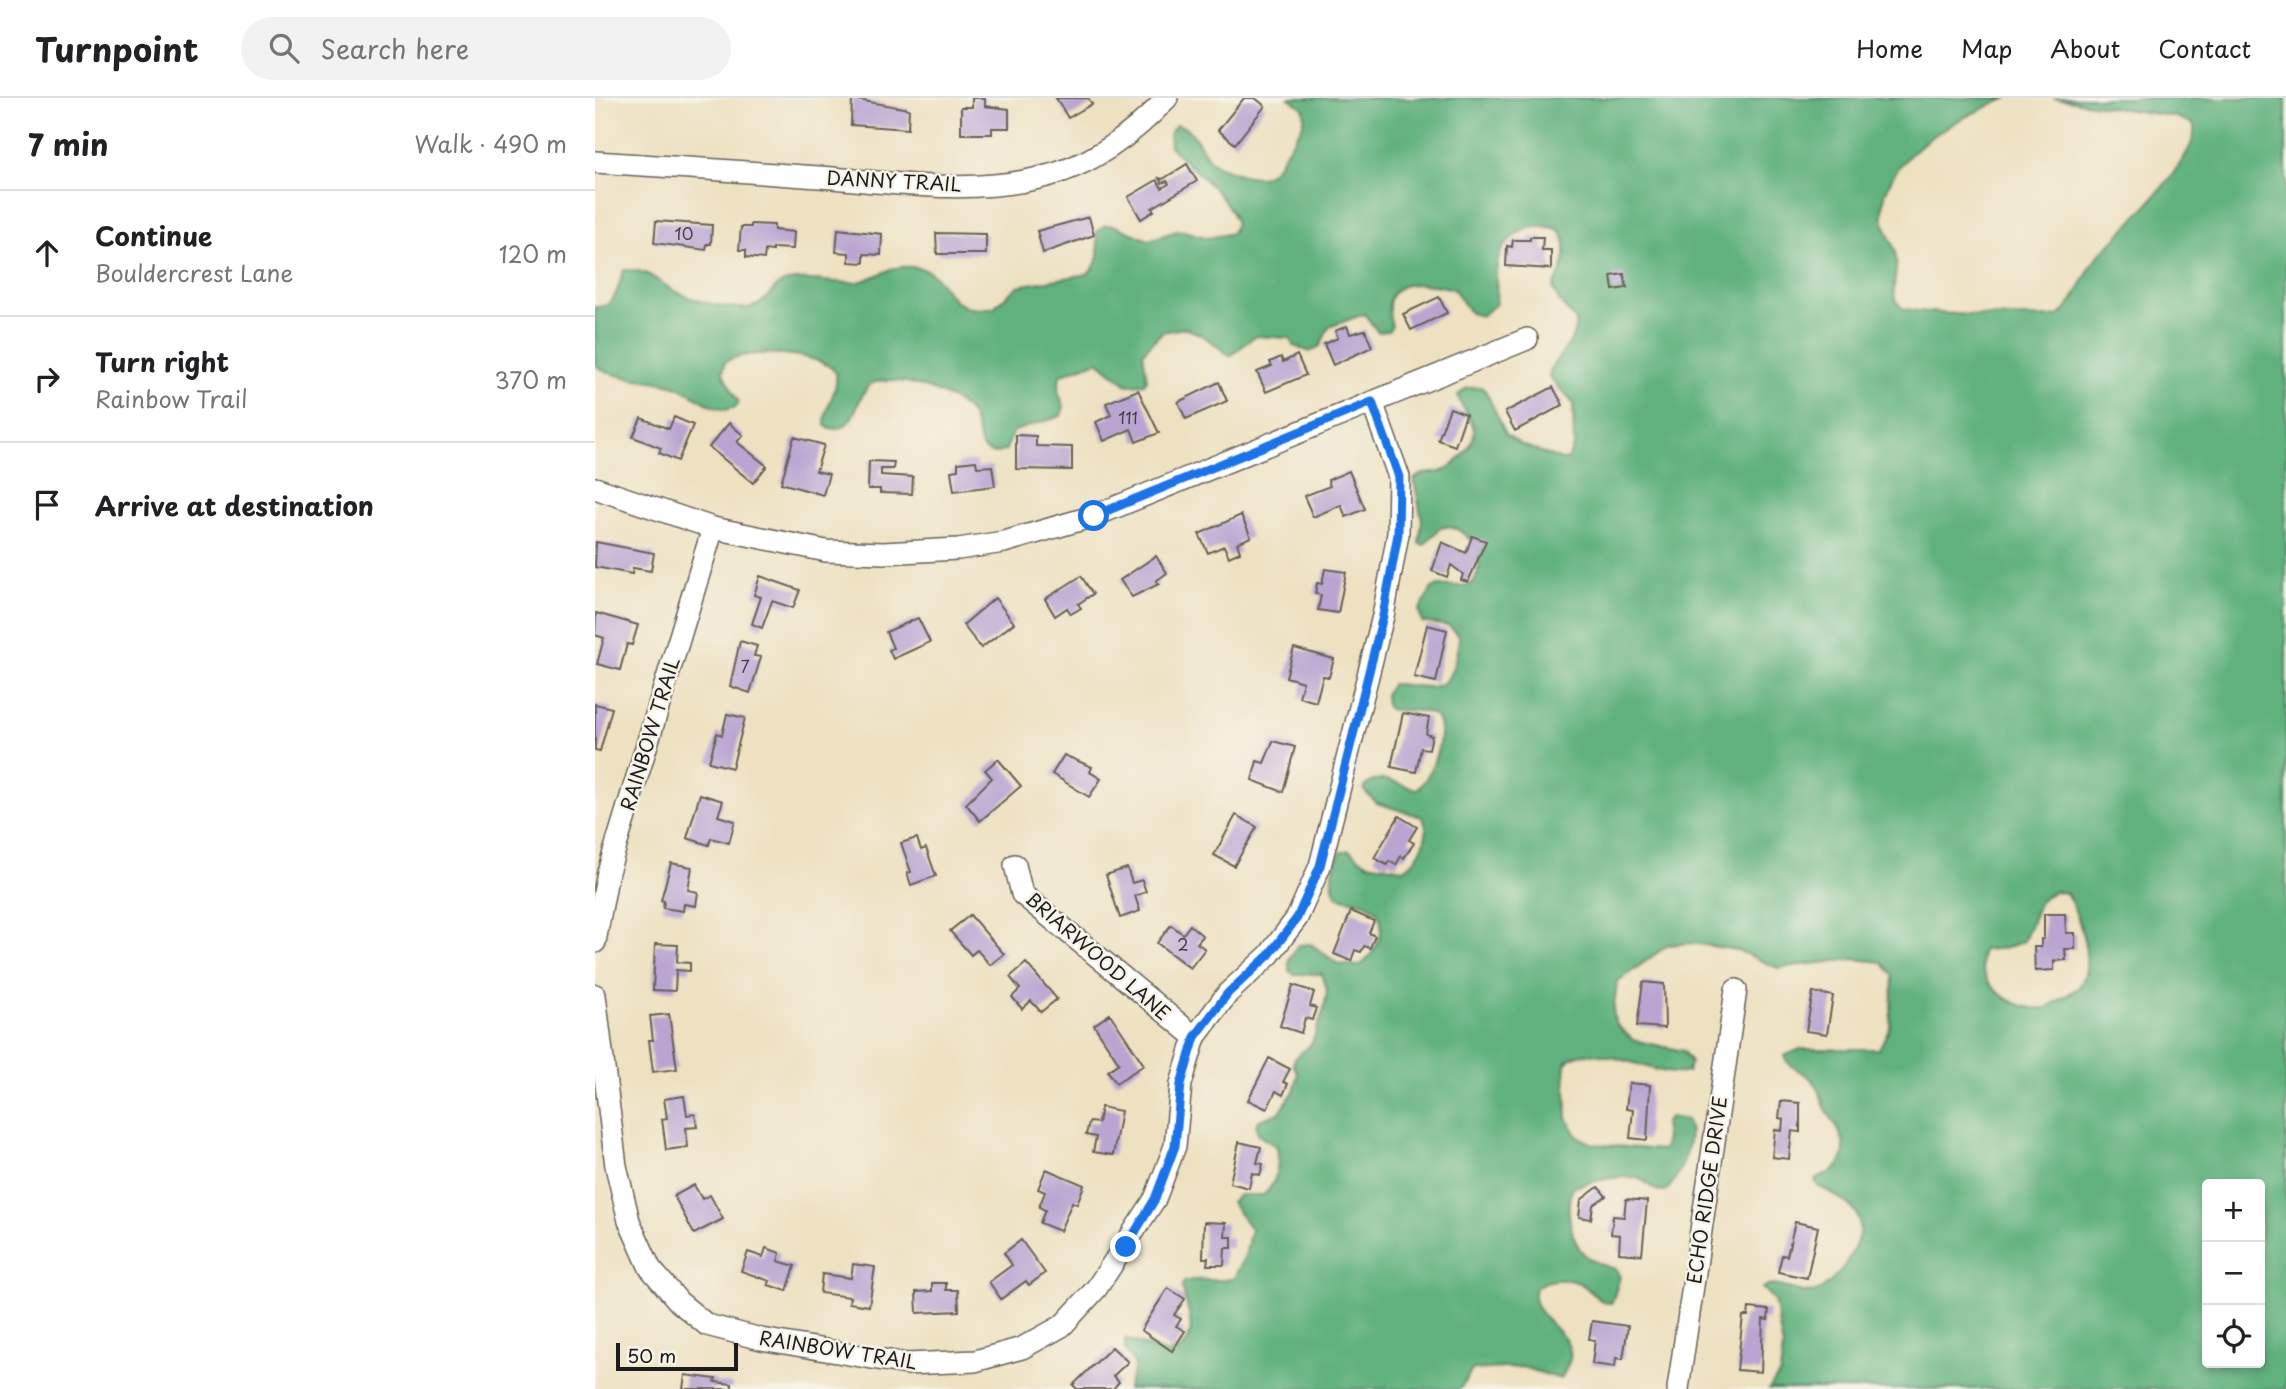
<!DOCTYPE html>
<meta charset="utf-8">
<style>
body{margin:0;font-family:"Playpen Sans",sans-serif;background:#f2f2f2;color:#202124}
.controls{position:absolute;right:21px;bottom:21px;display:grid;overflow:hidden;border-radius:7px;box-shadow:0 4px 10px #0003}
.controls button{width:63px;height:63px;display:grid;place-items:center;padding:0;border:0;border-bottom:2px solid #e0e0e0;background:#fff;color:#202124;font:35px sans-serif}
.scale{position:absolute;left:21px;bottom:18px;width:122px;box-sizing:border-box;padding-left:7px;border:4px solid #1c1c1c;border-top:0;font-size:19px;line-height:24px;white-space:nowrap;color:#1c1c1c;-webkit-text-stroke:5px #f7f3e8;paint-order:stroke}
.stop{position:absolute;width:21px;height:21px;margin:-16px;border:5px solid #1a73e8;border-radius:50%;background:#fff}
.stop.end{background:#1a73e8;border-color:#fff;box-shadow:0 2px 7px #0008}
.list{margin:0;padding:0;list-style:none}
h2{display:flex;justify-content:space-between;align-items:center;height:91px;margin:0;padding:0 28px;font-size:30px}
h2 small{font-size:23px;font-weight:400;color:#757577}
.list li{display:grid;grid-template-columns:46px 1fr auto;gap:21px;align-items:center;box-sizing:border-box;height:126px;padding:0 28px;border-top:2px solid #e0e0e0}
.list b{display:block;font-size:26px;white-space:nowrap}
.list p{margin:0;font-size:23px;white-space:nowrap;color:#757577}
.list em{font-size:23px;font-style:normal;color:#757577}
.icon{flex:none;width:38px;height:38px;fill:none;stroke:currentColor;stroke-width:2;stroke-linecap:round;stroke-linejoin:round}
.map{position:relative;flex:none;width:1691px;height:1291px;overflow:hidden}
header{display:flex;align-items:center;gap:42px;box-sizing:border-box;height:98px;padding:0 35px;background:#fff;border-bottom:2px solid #e0e0e0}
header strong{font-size:33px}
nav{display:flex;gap:38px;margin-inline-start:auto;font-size:24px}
.search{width:490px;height:63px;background:#f2f2f2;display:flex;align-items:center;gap:18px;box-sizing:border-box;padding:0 24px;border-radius:38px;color:#757577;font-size:26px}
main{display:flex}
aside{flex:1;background:#fff}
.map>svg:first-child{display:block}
.forest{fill:#60b17e;stroke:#3e664d;stroke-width:2;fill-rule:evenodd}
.building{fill:#baa5d2}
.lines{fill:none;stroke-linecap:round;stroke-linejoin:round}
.minor-casing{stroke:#666156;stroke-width:24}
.minor{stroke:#fff;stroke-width:21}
.route{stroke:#1a73e8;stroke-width:9}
.labels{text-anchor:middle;stroke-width:5;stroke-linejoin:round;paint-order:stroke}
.number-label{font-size:16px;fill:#443e4a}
.street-label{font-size:19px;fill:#1c1c1c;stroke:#f7f3e8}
</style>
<header>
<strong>Turnpoint</strong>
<div class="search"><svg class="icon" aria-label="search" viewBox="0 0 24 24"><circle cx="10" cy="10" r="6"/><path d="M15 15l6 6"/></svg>Search here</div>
<nav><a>Home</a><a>Map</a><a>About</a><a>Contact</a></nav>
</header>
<main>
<aside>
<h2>7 min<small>Walk · 490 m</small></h2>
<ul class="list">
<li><svg class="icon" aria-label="ahead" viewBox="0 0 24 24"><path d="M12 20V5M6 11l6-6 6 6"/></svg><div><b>Continue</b><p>Bouldercrest Lane</p></div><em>120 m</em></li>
<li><svg class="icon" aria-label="right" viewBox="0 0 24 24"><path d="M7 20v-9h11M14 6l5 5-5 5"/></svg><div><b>Turn right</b><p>Rainbow Trail</p></div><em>370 m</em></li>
<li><svg class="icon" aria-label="arrive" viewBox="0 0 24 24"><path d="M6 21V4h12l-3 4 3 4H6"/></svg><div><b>Arrive at destination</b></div></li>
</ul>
</aside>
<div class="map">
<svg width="1691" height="1291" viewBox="0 0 1691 1291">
<rect width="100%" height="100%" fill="#f7f3e8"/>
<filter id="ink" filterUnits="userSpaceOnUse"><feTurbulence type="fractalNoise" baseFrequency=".0143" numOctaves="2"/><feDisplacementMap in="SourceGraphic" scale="14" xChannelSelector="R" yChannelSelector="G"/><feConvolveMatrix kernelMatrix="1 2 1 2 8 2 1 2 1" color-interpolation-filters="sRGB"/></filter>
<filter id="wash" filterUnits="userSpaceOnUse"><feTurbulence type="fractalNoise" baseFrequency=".00686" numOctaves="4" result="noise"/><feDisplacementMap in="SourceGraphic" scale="28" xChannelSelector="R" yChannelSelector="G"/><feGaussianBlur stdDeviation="1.57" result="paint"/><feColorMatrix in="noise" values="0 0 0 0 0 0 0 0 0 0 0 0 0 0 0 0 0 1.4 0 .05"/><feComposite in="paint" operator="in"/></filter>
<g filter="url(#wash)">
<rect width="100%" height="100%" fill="#eee1c1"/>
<path class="forest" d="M694,0H1413C1365,19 1284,56 1288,119C1289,133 1300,145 1301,160C1304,179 1291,195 1307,210C1319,215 1450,222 1462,218C1479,211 1490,173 1504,157C1524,137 1611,53 1598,26L1581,19L1458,0H1691V1291H1174L1185,1275L1188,1249L1179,1202L1167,1190C1186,1180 1207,1202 1225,1192C1244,1181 1273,1140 1262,1117C1256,1105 1235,1094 1223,1088L1220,1083C1226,1075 1233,1077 1239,1072C1263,1049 1238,1027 1229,1007C1225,996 1224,987 1214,979C1205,972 1193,969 1189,958L1205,951H1284L1295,929L1298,878L1287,864L1258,861L1183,870L1142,852L1097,845L1073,847L1022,884L1018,917L1022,927L1038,942L1088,953L1096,964L1092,974C1068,984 991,936 970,966L972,1020L983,1039L998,1046L1068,1052L1071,1041L1069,1025L1075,1019L1091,1022C1102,1038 1084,1082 1070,1093C1057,1094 1055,1085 1045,1081C1027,1075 997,1084 979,1089C968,1106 976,1144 990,1157C999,1165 1010,1168 1021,1171L1025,1179L1017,1205C1003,1205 999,1195 989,1188C976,1179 952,1180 940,1190C931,1219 981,1234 975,1261C973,1268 969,1275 966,1281L927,1269L877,1272L865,1291H532L540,1267L530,1251V1241L572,1255C610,1249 592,1210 587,1189L589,1184C606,1178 622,1186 639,1180L650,1158L656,1131L636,1104L644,1097H668C683,1086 684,1066 682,1049L663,1037L661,1027L664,1022L684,1015L699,993L703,976L698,966L700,960L717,945L729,911L732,892L727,876H699L694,873V861L703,847L716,846L743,866L764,868C782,856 798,822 774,807C764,802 752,802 742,798C733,783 738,768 746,754L754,752L772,765L808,771C824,764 838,734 827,719L782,705L769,693L770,688C787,673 803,688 822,691C836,682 856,627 838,617C827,611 808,612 795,612L791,607L790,596L797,586C820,585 847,600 857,572C860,561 864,550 864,538L854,528L827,524L824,513L837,490C851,484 865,492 878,485C892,459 881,440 856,428L845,430L829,447L824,446L827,422L819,382C828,371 839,378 850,372C862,366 880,347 879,333C878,318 865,311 863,297L872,290L886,289L890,292L911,336L925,346L967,362L973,361L979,346L978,305L954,279C954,262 980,251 981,223L964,203L958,190C968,171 976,152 965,132C938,122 907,136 902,167C899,180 904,194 900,207L886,218L875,215L859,191C824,183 782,178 797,228L793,233L783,234L769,216L734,229L725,248L715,254L699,248L695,240L660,238L635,258L607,237L590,230L567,234L548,254L552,281L549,286L532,287L503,263L465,277L463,294L469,308L466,318L419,333L410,353L398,356L388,351C382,339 382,326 375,315C362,296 294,273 276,286C259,299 263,333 235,331L230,327C229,308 244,294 241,275C226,253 151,250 130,264L128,275L144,305L141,309L130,312C112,309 97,294 80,288C53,279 24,284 0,267V209C21,211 23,188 29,172C55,171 60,183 82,194C100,203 129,210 149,210C175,209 173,187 193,183C215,178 240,187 263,184C284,180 296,164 324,170C354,175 348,220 399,209L423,188L493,176C506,164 504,151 501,135L510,127L521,128L553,142L585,132L614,140L637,135L641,124C629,93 596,71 575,48L574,36L581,27C599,29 604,48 613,60C619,68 628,70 636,73C675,88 677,75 697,44C704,34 713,22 708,10ZM1459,793L1471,795C1484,815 1502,869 1483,890C1480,893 1457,906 1451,910C1420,915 1377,884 1388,852L1412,850L1429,843L1445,803ZM1612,1086H1665V1265H1612Z"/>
<g id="blocks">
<g class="building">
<polygon points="377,0 390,0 390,8 414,11 414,30 397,30 397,36 366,36 366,9 377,9"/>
<polygon points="461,0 493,0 497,6 473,20"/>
<polygon points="649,0 660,0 670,8 640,46 623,32"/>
<polygon points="257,1 314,11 313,31 256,27"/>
<polygon points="592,66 602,83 557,110 559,113 546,121 533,99 562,82 567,90 574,86 572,83 567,85 564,80 568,81"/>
<polygon points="494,119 499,137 448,155 442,133"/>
<polygon points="61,123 117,127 116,146 112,146 111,152 59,145"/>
<polygon points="156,126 179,127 179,132 199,134 198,151 178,150 178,153 170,152 169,161 151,159 151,152 144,152 146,129 156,129"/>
<polygon points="243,131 287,136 286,157 269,156 269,165 254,164 254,155 241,154"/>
<polygon points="341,135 391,136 391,156 342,156"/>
<polygon points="935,139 948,139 947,152 956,152 956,171 911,168 912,148 917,149 918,142 935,142"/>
<polygon points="1029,176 1032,190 1018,192 1016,178"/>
<polygon points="844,199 852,215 816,232 808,216"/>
<polygon points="752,228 755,236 770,232 777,249 738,267 729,246 743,240 740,233"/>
<polygon points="702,257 711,277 671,294 662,274 677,268 675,264 686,259 688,264"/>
<polygon points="624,284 632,303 591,321 583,304"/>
<polygon points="958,289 968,307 920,333 910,314"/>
<polygon points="543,292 564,335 541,344 536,331 509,343 501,324 516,317 511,305"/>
<polygon points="855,310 871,316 860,348 843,342"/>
<polygon points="79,319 98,327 83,363 64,355 66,350 38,339 46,320 74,331"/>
<polygon points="134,325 148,337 142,344 172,368 158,385 114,349"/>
<polygon points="421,337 441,338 441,348 477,349 477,372 421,371"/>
<polygon points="199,339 229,347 221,373 234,376 228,397 186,385"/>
<polygon points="274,363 299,364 298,371 286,371 286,377 318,379 317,396 285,395 285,391 273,391"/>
<polygon points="381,363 382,369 397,368 400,388 359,393 356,373 363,372 363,365"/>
<polygon points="754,373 770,411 751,419 746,407 718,419 709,398 735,388 733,382"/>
<polygon points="646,417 656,439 642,445 645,454 634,459 629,448 613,455 604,436"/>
<polygon points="877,438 891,443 873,484 866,482 868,476 856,467 852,479 837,473 847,444 871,455"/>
<polygon points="1,444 59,455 56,473 38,470 37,476 0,469"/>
<polygon points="561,458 572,475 561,483 564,486 537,499 525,482"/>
<polygon points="730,471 751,474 743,515 723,512 726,497 720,496 722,485 727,486"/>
<polygon points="165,478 205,492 198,510 177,503 167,530 157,526 166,499 159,497"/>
<polygon points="486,478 498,496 483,506 486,510 476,516 472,510 460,518 450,501"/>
<polygon points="400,500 419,525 386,550 368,527"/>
<polygon points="1,515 43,527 37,547 32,546 25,572 2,566 9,540 0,537"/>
<polygon points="323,520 335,544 298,561 294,552 298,550 291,534"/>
<polygon points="832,527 852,532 841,584 819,579"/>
<polygon points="145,543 162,548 159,558 166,559 155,595 135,588"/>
<polygon points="699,550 739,561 734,579 728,578 721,604 704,599 708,584 691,579"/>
<polygon points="0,606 17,610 5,653 0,652"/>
<polygon points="808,615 834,620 831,636 837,638 834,651 826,650 821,674 796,669"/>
<polygon points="132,616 150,620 137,670 114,664 122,635 127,637"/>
<polygon points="678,643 700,649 688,694 657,682 662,663 669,665"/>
<polygon points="469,657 497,669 495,674 506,681 494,699 457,676"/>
<polygon points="403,661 426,688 385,723 371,706 397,680 390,672"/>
<polygon points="105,696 128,703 123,718 140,723 134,745 116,740 114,747 92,740"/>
<polygon points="641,717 662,729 639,768 619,757"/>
<polygon points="804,718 822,729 814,742 819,745 809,760 806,758 801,767 794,763 792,767 779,760"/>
<polygon points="322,740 326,752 331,750 341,778 316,787 312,775 316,774 306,745"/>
<polygon points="76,765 97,769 93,792 103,794 101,808 89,806 88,813 68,810 69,803 66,802"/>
<polygon points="532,770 537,785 547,782 551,794 540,798 545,813 525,820 511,777"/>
<polygon points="756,813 779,823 774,835 780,838 775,850 769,848 766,854 760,852 756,863 739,856"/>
<polygon points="1449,816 1470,816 1471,835 1480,835 1480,851 1470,851 1471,862 1459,863 1459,872 1440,873 1439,849 1446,849 1446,841 1449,841"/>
<polygon points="375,817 409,856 395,867 382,852 376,857 355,833"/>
<polygon points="576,827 588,836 595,827 608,838 602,845 610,851 595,870 562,845"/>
<polygon points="60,846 83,847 82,864 95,865 95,873 81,872 80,893 58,892"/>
<polygon points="431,865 462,901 446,914 436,903 427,911 417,899 425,891 415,879"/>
<polygon points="1048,884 1069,886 1070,930 1042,928"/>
<polygon points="698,887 719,894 715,908 721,910 717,922 710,920 706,935 685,928"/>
<polygon points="1218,894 1238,898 1232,936 1211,933"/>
<polygon points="74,916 82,971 58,974 54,942 58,942 55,918"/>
<polygon points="515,916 549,967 521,985 513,973 524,965 499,927"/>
<polygon points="674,960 695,971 688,984 693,986 688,997 681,993 672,1011 653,1002"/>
<polygon points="1034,985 1055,987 1052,1042 1035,1040 1038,1012 1031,1011"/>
<polygon points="89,998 92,1017 100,1016 102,1029 91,1030 93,1049 71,1052 67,1021 72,1020 69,1001"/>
<polygon points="1186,1003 1205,1005 1205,1034 1197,1033 1194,1061 1177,1059 1180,1032 1187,1033 1188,1021 1184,1020"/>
<polygon points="506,1009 526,1013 518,1057 498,1054 501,1039 491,1037 494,1024 503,1025"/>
<polygon points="644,1044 666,1049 662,1065 668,1066 665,1077 657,1075 654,1090 635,1085"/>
<polygon points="451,1071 489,1087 482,1106 477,1104 465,1133 445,1125 450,1112 444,1109 450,1094 443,1091"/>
<polygon points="99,1087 107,1101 115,1097 128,1121 99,1136 79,1098"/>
<polygon points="1003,1089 1011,1098 998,1107 996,1121 984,1119 986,1102"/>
<polygon points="1031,1101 1052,1103 1047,1157 1024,1155 1025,1137 1016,1136 1018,1118 1029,1119"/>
<polygon points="609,1124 631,1125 630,1139 637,1139 637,1150 630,1150 629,1167 612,1167 613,1160 608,1160"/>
<polygon points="1200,1124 1223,1129 1212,1180 1183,1174 1187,1157 1192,1158"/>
<polygon points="426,1142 450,1175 434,1187 431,1183 406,1201 394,1184 417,1167 409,1155"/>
<polygon points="171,1150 185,1155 183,1163 200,1168 192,1193 173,1187 175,1183 146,1173 153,1154 168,1159"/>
<polygon points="258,1166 280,1169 274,1208 254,1205 255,1199 225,1195 227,1176 256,1180"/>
<polygon points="337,1185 351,1185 351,1192 363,1192 364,1213 322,1215 321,1194 337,1193"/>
<polygon points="573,1190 590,1201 579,1217 586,1221 581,1228 590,1233 577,1253 546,1232"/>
<polygon points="1154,1210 1174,1212 1173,1222 1168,1221 1166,1274 1142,1272 1148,1218 1153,1218"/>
<polygon points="997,1223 1033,1228 1028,1261 1021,1260 1020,1269 997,1266 1000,1242 994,1241"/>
<polygon points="517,1249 533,1264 518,1278 524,1284 518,1291 482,1291 478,1287"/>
<polygon points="90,1277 121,1281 120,1284 137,1286 137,1291 88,1291"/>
</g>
</g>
</g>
<g filter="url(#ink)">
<use href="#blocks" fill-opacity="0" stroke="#666156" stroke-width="2"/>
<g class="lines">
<g class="minor-casing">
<g id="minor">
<path d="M0,64C79,69 159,74 238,80C305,86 378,96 444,80C494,69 538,37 572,0"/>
<polyline points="0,390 118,430 231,453 288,455 363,451 409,444 499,418 932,241"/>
<polyline points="420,767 427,796 600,939"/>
<polyline points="0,844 13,774 118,430"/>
<polyline points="0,897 21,1068 34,1123 55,1170 84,1204 112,1227 166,1241 312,1266 380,1263 427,1250 467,1228 501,1191 560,1101 580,1048 586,986 600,939 633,895 674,857 702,820 725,768 788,518 803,436 804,379 777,304"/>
<polyline points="1083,1291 1141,892"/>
</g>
</g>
<use href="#minor" class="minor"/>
</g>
</g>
<g class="lines" filter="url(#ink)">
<polyline class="route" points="499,418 777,304 804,379 803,436 788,518 725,768 702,820 674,857 633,895 600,939 586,986 580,1048 560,1101 531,1149"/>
</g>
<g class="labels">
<g class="number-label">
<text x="89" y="142">10</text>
<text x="533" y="326">111</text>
<text x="150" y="575">7</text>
<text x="588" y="853">2</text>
</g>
<g class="street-label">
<text transform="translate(299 83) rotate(3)" y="7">DANNY TRAIL</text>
<text transform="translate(55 636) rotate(-73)" y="7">RAINBOW TRAIL</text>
<text transform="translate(503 858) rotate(41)" y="7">BRIARWOOD LANE</text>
<text transform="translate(1112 1092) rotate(-82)" y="7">ECHO RIDGE DRIVE</text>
<text transform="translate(243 1252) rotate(9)" y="7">RAINBOW TRAIL</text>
</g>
</g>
</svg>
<div class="controls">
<button>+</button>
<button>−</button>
<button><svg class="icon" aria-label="locate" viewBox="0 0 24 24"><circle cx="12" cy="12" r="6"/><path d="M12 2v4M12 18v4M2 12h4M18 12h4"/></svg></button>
</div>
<div class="scale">50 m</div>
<div class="stop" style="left:499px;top:418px"></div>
<div class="stop end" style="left:531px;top:1149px"></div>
</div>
</main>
